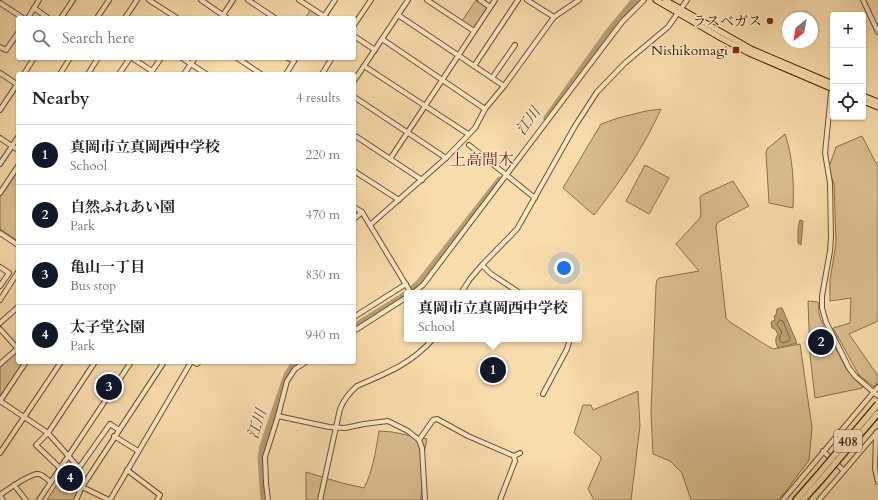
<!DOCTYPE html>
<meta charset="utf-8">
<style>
body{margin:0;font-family:Cardo,"Noto Serif JP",serif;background:#f6f6f6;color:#222}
.controls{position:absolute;right:12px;top:12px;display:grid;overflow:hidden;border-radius:4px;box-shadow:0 1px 3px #0004}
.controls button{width:36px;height:36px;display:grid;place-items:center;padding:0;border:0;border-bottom:1px solid #e0e0e0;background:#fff;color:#222;font:20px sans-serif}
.compass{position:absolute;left:782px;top:12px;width:36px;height:36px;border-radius:50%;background:#fff;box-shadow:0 1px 3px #0004;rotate:211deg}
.you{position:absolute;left:564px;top:268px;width:14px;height:14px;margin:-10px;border:3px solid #fff;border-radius:50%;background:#1a73e8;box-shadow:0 0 0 6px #1a73e833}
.badge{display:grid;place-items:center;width:26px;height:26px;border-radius:50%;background:#111827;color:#fff;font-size:13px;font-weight:700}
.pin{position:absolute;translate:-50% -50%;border:2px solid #fff;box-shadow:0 1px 4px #0006}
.popup{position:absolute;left:404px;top:290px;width:178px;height:52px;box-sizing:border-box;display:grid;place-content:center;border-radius:4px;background:#fff;filter:drop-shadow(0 1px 3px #0005);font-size:13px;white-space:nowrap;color:#767676}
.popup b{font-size:15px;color:#222}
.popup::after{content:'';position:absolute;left:50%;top:100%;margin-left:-8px;border:8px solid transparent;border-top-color:#fff}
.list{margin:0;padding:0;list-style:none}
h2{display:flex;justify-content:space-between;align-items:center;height:52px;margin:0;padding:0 16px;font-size:17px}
h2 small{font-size:13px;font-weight:400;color:#767676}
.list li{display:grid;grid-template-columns:26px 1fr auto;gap:12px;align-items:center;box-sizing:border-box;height:60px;padding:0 16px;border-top:1px solid #e0e0e0}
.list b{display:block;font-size:15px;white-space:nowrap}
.list p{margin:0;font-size:13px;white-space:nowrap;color:#767676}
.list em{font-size:13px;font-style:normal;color:#767676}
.icon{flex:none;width:22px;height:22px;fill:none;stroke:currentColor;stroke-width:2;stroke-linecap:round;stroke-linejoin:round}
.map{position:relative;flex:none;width:878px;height:500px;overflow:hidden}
.search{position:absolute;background:#fff;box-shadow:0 1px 3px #0004;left:16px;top:16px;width:340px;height:44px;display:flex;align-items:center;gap:10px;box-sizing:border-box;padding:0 14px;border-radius:4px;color:#767676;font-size:15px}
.panel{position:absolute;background:#fff;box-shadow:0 1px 3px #0004;left:16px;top:72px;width:340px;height:292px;border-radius:4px}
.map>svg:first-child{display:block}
.green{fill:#dabe90;stroke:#8a7148}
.water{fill:#b99e73;stroke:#876d45}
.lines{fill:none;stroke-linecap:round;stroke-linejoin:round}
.shore{stroke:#7a613a;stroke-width:1}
.river{stroke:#b99e73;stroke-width:7}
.minor-casing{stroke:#6b522c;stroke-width:6}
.major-casing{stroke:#3b2401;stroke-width:7}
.highway-casing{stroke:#3b2401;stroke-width:8}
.minor{stroke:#fce9ca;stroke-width:4}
.major{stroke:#faddad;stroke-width:5}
.highway{stroke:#faddad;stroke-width:5.5}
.highway-bridge-casing{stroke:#3b2401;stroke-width:8;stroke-linecap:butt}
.highway-bridge{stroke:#faddad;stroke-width:5.5}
.poi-dot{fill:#8f2418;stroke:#fce9ca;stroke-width:1.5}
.labels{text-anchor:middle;stroke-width:3;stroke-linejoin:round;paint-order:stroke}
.shield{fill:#fce9ca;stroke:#755f3d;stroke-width:1}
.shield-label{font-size:13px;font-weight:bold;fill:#3b2401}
.poi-label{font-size:14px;fill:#3b2401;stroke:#fce9ca;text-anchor:end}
.water-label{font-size:15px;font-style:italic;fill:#614923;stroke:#fce9ca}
.quarter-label{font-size:16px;fill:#7a1f14;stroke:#fce9ca}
</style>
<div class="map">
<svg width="878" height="500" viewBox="0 0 878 500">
<rect width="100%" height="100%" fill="#faddad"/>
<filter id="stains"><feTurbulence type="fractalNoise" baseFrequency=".005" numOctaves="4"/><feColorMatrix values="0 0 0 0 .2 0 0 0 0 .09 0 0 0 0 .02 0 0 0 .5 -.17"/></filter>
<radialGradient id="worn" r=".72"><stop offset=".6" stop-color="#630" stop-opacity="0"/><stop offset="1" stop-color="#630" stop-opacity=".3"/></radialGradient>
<g class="green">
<polygon points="476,0 486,6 487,8 475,27 472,28 462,21"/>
<polygon points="311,9 320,15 320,18 305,18"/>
<path d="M661,109C644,147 620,182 594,215L563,188L601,124L618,118L646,111Z"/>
<path d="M785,134C793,157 794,183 793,208L769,203L766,153L767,149Z"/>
<polygon points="862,136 878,167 878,321 849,334 878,376 878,381 874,387 859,375 833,328 850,323 851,298 830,301 830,280 836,243 834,183 828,170 836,147"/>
<polygon points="645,165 669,178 649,214 626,201"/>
<path d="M18,168V241L0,229V196C8,188 12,177 18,168Z"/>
<polygon points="733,181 749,206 720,221 717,223 716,227 726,318 730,322 761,342 773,349 800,344 812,428 809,460 779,500 691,500 682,473 670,461 653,454 651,412 656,285 657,280 659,278 699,271 676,244 700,218 701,214 700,197 702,195"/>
<polygon points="808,301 818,302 819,314 822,323 847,370 863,387 862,388 815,398 810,355"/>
<polygon points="16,352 18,353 18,362 24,362 0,398 0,366"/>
<polygon points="638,391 640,426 631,500 594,500 588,489 601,459 601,457 574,433 583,405 591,405 593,410"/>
<path d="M379,431L392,432L427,439L424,453L421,500H309L306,499V472L342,483L364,488C373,471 376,449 379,431Z"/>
<polygon points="69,465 72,465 77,469 80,487 75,500 47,500"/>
</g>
<g class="water">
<polygon points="800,220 803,221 801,245 798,243 798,229"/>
<path d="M780,308H782L797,343L778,348C775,342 775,339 778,334L775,329L772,328L771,322L775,320L774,316L776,315L777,309Z"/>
</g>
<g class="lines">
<polygon class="shore" points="780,320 783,321 790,339 789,341 782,343 779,339 782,332 777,325"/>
<g class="river">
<polyline points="547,118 607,34 635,0"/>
<polyline points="408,293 420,282 500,180"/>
<polyline points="354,327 407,294"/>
<polyline points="264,500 261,458 263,446 287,375 292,367 299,362"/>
</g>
<g class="minor-casing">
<g id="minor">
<polyline points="149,0 177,18"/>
<polyline points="201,0 227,18"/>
<polyline points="248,0 275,18"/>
<polyline points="299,0 327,18"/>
<polyline points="427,0 474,31"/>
<polyline points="480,0 490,7"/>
<polyline points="527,0 554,17"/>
<polyline points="863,0 878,32"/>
<polyline points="0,3 23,18"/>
<polyline points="34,8 48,18"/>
<polyline points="398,15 504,86"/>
<polyline points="28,18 39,0"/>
<polyline points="61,18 73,0"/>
<polyline points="97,18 109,0"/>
<polyline points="125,18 137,0"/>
<polyline points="221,18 233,0"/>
<polyline points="323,18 335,0"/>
<polyline points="354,25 371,0"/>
<polyline points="354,36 375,50"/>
<polyline points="382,39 485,109"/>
<polyline points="0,47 6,50 18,33"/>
<polyline points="132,58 152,71"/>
<polyline points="182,58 206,74"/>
<polyline points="237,58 261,74"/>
<polyline points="288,58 294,61"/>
<polyline points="364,66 468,134"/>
<polyline points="474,66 518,0"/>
<polyline points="0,73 18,85"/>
<polyline points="24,74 34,58"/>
<polyline points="60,74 70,58"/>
<polyline points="88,74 98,58"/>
<polyline points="119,74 130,58"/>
<polyline points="150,74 161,58"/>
<polyline points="184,74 195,58"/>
<polyline points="286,74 296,58"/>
<polyline points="322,74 332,58"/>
<polyline points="492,78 515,45"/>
<polyline points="354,81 408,0"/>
<polyline points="833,87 831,93 825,153 830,183 831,237 830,251 822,296 822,308 826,322 849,368 855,376 878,396"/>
<polyline points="354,97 446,158"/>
<polyline points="0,110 18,83"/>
<polyline points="354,135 422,180"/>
<polyline points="0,138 18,150"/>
<polyline points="469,145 535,198"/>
<polyline points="390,159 495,0"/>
<polyline points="0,164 18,137"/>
<polyline points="354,171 399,200"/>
<polyline points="0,193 18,166"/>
<polyline points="354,207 362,212 411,293"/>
<polyline points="354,219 362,212"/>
<polyline points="370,225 446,158 475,128 485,109 504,86 554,17 579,0"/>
<polyline points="0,233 18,245"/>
<polyline points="482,265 491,274 520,293"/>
<polyline points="0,267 9,273 0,286"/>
<polyline points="413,293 423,285 622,22 644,0"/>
<polyline points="461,293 470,279 482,265 517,229 575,126 597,92 625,63 668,27 687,0"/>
<polyline points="0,300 18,272"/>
<polyline points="354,317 406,284"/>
<polyline points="0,323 18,307"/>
<polyline points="0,329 18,349"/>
<polyline points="354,331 407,297"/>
<polyline points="194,362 197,364 199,362"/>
<polyline points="0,364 17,349"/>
<polyline points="543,394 567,349 570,339"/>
<polyline points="0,401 48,433 79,468 82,487 109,500"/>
<polyline points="0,401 26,362"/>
<polyline points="278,416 329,427 345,428 364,424 388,421 408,431 419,440 422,448 425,500"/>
<polyline points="876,433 875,469 878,482"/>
<polyline points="114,436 138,451"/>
<polyline points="419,440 433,420 437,419 468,436 514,456 520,453"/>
<polyline points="823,451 844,471"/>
<polyline points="0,453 61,362"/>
<polyline points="60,468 36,445 48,433 95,362"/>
<polyline points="79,468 110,424 119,430"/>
<polyline points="127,470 160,495 157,500"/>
<polyline points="14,485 26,500"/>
<path d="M0,495C7,490 29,475 37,474C42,473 47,480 51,482"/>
<polyline points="0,496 3,500"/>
<polyline points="39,500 131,362"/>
<polyline points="76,500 82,487 164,362"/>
<polyline points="110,500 191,362"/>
<polyline points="268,500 266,483 265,457 278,416 287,381 295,369 306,362"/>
<path d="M320,500L340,409C344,399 349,393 357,386C387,373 411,364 433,339"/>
<polyline points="500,500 515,461 514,456"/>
<polyline points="783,500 878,387"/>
<polyline points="819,500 878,431"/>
</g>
</g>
<g class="major-casing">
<g id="major">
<polyline points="656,0 721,38 749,53 833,89"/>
<polyline points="665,0 751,49 833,84"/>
<polyline points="863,96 878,102"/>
<polyline points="863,101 878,107"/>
</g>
</g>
<g class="highway-casing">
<g id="highway">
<polyline points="796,500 817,476"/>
<polyline points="803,500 821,480"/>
</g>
</g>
<use href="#minor" class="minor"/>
<use href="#major" class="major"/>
<use href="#highway" class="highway"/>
<g class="highway-bridge-casing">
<g id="highway-bridge">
<polyline points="817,476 878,404"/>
<polyline points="821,480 878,413"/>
</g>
</g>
<use href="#highway-bridge" class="highway-bridge"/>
</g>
<g class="poi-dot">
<circle cx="770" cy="21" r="4"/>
<rect x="732" y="46" width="8" height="8" rx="2"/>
</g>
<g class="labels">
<rect class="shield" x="834" y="430" width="28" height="22" rx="3"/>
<g class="shield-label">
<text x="848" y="446">408</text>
</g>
<g class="poi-label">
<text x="762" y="26">ラスベガス</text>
<text x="728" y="55">Nishikomagi</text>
</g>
<g class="water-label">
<text transform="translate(528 121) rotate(-54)" y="5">江川</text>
<text transform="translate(257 424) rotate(-72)" y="5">江川</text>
</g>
<g class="quarter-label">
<text x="482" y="165">上高間木</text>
</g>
</g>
<rect width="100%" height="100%" filter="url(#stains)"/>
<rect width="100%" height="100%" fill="url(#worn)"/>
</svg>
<div class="controls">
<button>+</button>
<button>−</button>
<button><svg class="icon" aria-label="locate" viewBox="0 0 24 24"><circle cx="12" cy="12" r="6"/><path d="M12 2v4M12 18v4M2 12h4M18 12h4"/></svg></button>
</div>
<svg class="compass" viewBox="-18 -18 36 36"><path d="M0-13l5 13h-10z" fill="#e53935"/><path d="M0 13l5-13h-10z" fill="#767676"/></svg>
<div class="you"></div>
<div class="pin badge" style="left:493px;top:370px">1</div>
<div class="popup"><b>真岡市立真岡西中学校</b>School</div>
<div class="pin badge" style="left:821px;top:342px">2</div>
<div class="pin badge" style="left:109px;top:387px">3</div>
<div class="pin badge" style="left:70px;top:478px">4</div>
<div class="search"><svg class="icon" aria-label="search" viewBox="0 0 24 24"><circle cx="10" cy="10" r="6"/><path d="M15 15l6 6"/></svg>Search here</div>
<section class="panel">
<h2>Nearby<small>4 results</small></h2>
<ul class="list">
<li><span class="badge">1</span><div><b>真岡市立真岡西中学校</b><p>School</p></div><em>220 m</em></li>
<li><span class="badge">2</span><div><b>自然ふれあい園</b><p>Park</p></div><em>470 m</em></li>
<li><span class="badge">3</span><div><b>亀山一丁目</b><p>Bus stop</p></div><em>830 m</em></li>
<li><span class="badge">4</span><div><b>太子堂公園</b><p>Park</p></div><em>940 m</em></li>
</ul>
</section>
</div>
